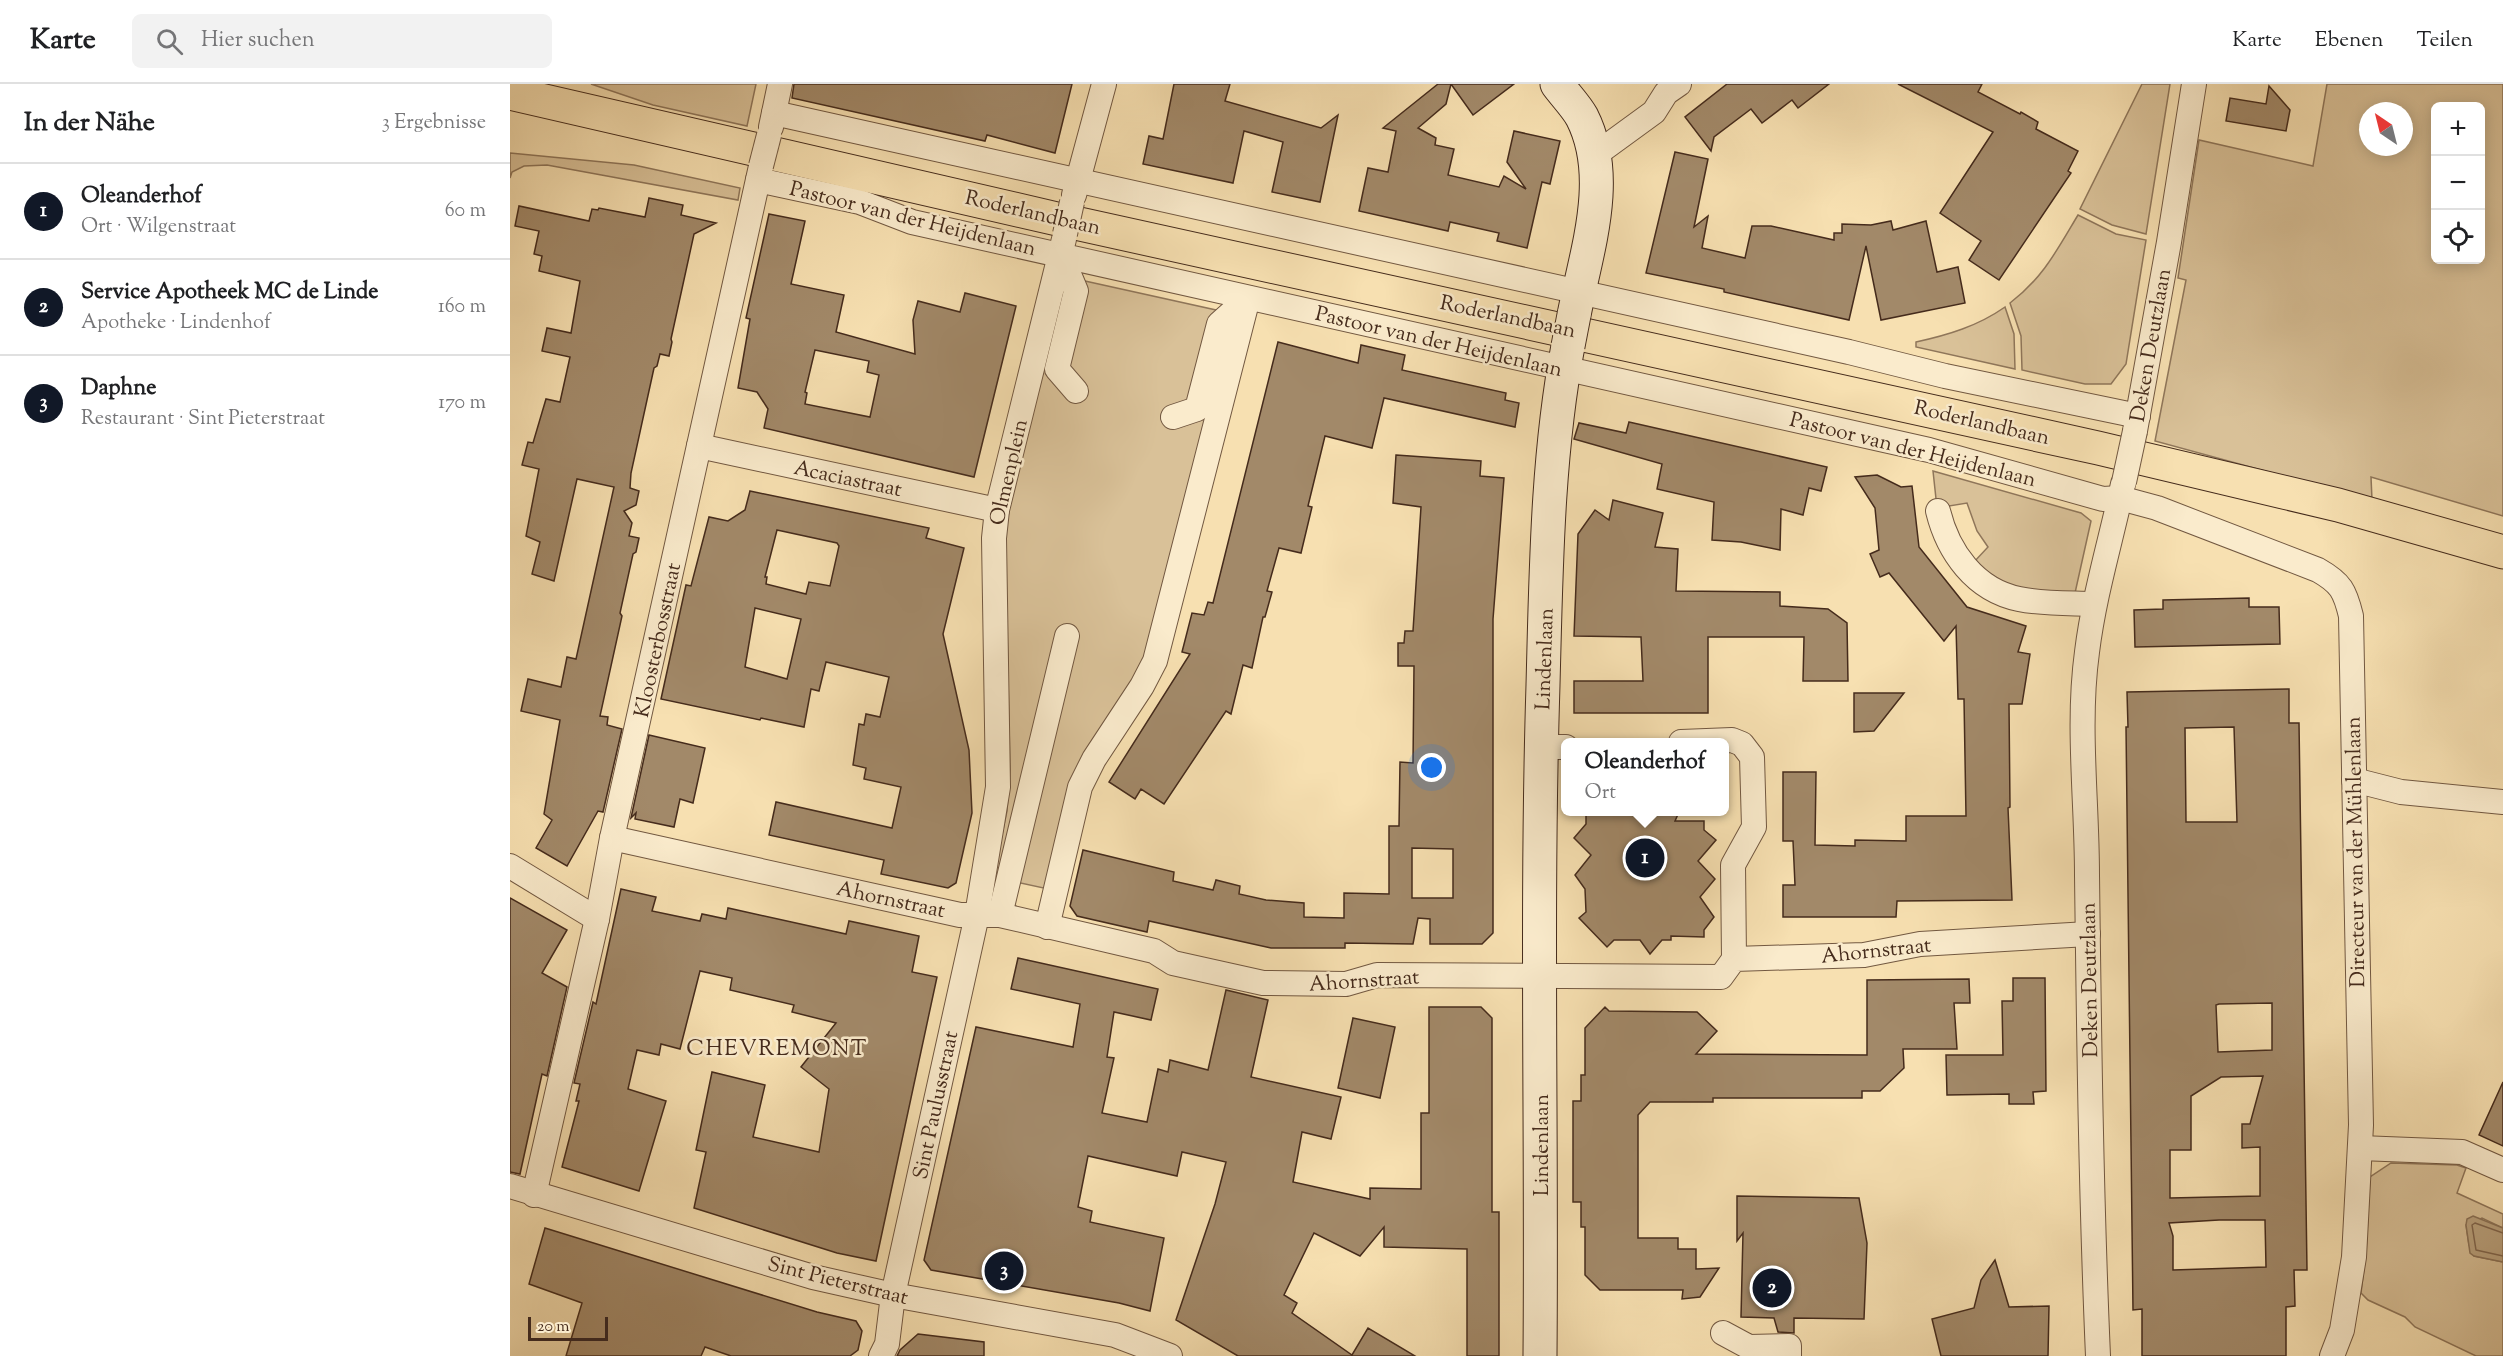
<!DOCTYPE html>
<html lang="de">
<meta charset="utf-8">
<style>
body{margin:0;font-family:"Sorts Mill Goudy",serif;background:#f2f2f2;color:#202124}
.controls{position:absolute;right:18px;top:18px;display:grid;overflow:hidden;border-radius:9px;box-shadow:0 3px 15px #0003}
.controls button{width:54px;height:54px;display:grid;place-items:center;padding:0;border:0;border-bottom:2px solid #e0e0e0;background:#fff;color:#202124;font:30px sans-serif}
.compass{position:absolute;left:1849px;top:18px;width:54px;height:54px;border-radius:50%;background:#fff;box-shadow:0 3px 15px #0003;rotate:325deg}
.scale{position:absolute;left:18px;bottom:15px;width:80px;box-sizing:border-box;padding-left:6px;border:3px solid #452b1c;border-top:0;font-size:16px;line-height:21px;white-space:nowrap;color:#452b1c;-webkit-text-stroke:4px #faebcc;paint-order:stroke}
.you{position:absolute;left:922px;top:684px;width:21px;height:21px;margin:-15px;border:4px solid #fff;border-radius:50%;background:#1a73e8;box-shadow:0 0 0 9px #1a73e833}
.badge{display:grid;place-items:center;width:39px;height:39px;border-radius:50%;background:#111827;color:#fff;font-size:20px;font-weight:700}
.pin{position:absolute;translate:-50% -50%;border:3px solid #fff;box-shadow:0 2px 6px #0006}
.popup{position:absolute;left:1051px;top:654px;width:168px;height:78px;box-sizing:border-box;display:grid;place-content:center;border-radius:9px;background:#fff;filter:drop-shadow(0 2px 4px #0005);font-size:20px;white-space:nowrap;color:#757577}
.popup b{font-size:22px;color:#202124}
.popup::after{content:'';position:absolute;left:50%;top:100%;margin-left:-12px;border:12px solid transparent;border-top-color:#fff}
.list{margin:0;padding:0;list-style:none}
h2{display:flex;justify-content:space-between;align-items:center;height:78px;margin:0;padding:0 24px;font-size:26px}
h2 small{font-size:20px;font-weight:400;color:#757577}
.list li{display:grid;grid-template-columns:39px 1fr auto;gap:18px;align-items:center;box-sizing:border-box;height:96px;padding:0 24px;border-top:2px solid #e0e0e0}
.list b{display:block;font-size:22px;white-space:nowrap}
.list p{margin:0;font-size:20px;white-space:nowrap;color:#757577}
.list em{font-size:20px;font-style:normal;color:#757577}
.icon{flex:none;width:33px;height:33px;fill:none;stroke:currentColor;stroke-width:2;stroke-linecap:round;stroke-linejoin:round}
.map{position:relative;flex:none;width:1993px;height:1272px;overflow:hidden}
header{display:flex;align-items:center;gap:36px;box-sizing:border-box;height:84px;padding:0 30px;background:#fff;border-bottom:2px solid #e0e0e0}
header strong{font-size:28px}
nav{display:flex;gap:33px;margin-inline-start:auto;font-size:21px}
.search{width:420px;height:54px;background:#f2f2f2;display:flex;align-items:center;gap:15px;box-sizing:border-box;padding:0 21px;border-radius:9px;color:#757577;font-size:22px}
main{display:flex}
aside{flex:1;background:#fff}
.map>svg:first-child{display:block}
.green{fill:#d9c198;stroke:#8f765a;stroke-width:1.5;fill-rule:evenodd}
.water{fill:#baa27e;stroke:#8b7257;stroke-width:1.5}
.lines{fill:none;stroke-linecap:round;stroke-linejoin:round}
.shore{stroke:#80664d;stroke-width:1.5}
.building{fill:#a28969;stroke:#452b1c;stroke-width:1.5;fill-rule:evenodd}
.street-casing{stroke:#725841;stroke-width:26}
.secondary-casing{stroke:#452b1c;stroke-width:35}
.primary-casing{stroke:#452b1c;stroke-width:35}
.street{stroke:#faebcc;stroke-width:24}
.secondary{stroke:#faebcc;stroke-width:33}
.primary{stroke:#f7e0b1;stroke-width:33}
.street-bridge-casing{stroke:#725841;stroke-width:26;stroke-linecap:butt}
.secondary-bridge-casing{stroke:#452b1c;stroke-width:35;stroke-linecap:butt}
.street-bridge{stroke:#faebcc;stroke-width:24}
.secondary-bridge{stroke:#faebcc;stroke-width:33}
.labels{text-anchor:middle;stroke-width:5;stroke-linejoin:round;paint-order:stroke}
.street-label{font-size:21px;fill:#452b1c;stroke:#faebcc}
.neighbourhood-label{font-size:22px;letter-spacing:1.5px;fill:#452b1c;stroke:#faebcc}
</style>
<header>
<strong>Karte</strong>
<div class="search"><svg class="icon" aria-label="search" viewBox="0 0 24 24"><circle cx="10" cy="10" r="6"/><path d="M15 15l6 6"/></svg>Hier suchen</div>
<nav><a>Karte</a><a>Ebenen</a><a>Teilen</a></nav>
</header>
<main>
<aside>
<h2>In der Nähe<small>3 Ergebnisse</small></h2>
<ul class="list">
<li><span class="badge">1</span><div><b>Oleanderhof</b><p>Ort · Wilgenstraat</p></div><em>60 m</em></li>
<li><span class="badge">2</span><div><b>Service Apotheek MC de Linde</b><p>Apotheke · Lindenhof</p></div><em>160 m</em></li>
<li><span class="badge">3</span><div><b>Daphne</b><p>Restaurant · Sint Pieterstraat</p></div><em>170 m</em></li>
</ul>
</aside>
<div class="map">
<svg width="1993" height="1272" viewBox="0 0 1993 1272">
<rect width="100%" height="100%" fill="#f7e0b1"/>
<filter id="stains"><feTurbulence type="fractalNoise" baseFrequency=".00333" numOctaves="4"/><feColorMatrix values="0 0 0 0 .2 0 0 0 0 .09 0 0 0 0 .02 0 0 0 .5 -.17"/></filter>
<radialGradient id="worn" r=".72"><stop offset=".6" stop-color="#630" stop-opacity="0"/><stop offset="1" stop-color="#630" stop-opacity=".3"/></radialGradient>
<g class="green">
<polygon points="81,0 246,0 237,42 143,21"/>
<polygon points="1632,0 1660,0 1636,150 1602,141 1570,125"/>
<path d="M1817,0H1993V432L1861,393L1862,416L1645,357L1676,196L1668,194L1689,56L1803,82ZM1926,22H1970V176H1926ZM1858,27H1894V63H1858Z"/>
<polygon points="0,69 124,81 230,104 228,116 37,81 14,82 2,88 0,94"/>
<path d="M1568,131L1606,150L1636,156L1616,280L1601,300H1575L1512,286L1511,252L1500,219C1533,194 1547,166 1568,131Z"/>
<polygon points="575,197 706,226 723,244 642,565 538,805 483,793 497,727 500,686 495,454 498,426 552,203"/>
<path d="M1495,223L1504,250L1505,285L1406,263V258C1438,251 1468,242 1495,223Z"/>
<polygon points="1423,387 1571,429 1581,437 1565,509 1512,510 1463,479 1478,463 1467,447 1457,419 1427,424"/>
<polygon points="1881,1079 1947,1081 1956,1084 1947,1109 1993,1130 1993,1144 1972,1134 1956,1141 1959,1161 1964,1172 1993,1178 1993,1272 1966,1272 1905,1243 1895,1233 1858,1216 1851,1209 1856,1168 1860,1093"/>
</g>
<polygon class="water" points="1963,1132 1993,1144 1993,1178 1964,1172 1960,1169 1956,1141 1957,1135"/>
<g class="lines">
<polyline class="shore" points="1993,1149 1965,1139 1962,1141 1966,1166 1993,1172"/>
</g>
<g class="building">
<polygon points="284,0 562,0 545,69 477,51 475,57 282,14"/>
<polygon points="664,0 720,0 715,17 811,44 828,31 810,118 762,108 773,58 734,47 723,99 633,80 639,52 653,55"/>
<polygon points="928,0 1004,0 963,31 941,0 936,20 908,44 926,54 925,61 944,65 938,91 989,103 994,92 1016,105 997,78 1004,47 1050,57 1040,100 1032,98 1017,164 987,157 989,149 940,138 938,147 849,127 858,84 878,88 886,47 873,44"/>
<polygon points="1217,0 1319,0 1288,24 1282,16 1252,39 1241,25 1204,53 1201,67 1175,33"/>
<polygon points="1388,0 1472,0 1468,8 1510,30 1511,28 1528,38 1526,45 1568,67 1558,87 1561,89 1489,196 1459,176 1471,157 1430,129 1483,48"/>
<polygon points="1759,2 1780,26 1776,47 1716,37 1720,14 1756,20"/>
<polygon points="1165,68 1198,75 1184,143 1198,132 1192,164 1235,174 1242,142 1261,142 1324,156 1324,149 1332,149 1332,140 1361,141 1381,137 1383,146 1416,137 1427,188 1448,183 1455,219 1371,236 1356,162 1339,236 1214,208 1214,205 1136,189"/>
<polygon points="139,114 173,121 171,131 206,139 184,150 161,255 162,258 159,272 150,270 147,282 144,284 121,389 120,404 129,407 126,421 114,427 122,439 119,452 129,454 126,468 123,470 110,529 112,532 90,632 98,633 97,641 112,645 93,728 88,727 57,782 26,764 42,736 34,730 50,636 11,627 18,595 51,603 57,573 66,575 104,403 67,395 44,497 22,490 30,458 16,452 29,385 12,381 18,358 23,359 36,315 50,318 60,273 32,267 37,244 61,249 70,197 29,187 32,172 24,170 29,147 5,142 9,122 79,137 82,125 88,126 89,124 135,133"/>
<path d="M259,130L295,137L281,200L334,211L326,248L405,270L403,236L408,217L450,228L455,209L506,222L464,393L254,344L258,325L247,308L228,304L240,235L236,234ZM305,266L359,277L357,288L369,291L360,333L295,320L297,309L295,308Z"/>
<polygon points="768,258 848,279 851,261 895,271 892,286 996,309 995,316 1009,319 1005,343 874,314 862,364 815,352 798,422 802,423 791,469 769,464 757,507 762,508 755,533 753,533 742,584 733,581 721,630 716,627 654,720 631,705 625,715 599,698 680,570 672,568 682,529 694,531 698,518 703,519"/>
<polygon points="1119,338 1317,383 1311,407 1299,404 1293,431 1271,425 1270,466 1231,458 1202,456 1204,418 1147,405 1152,380 1064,355 1069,339 1116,349"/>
<path d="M886,371L971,377L970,392L994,394L983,535V849L972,860H920V835L908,834L903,860L835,859V864H761L639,837L637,848L567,832L560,822L573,766L664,788L663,797L703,806L706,796L730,802L729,810L756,816L794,819V833L834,834V809L879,810V742H889L890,678L903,679L904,582H888V559H894L895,547H903L911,423L883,419ZM902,764L943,765V814H902Z"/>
<polygon points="1367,391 1391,403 1402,402 1409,463 1457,523 1516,542 1508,568 1520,570 1512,620 1499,620 1500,723 1498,724 1502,816 1387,817 1386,833 1273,833 1273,801 1285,801 1283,757 1273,757 1273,688 1306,688 1305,761 1345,762 1345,756 1396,757 1396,732 1456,732 1454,615 1448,615 1446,542 1434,557 1379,489 1370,493 1360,470 1369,466 1365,424 1345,393"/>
<path d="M240,407L419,444L416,454L454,464L433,550L459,666L462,729L446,799L438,804L371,790L374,776L259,751L266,718L382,744L391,703L354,695L356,684L343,681L349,640L354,641L356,630L370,633L379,593L316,578L309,607L301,605L294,643L251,634L250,636L151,615L176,501L181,502L199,433L218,437L235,426ZM267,446L327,459L329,462L320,502L299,498L296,510L256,500L257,493H255ZM245,524L291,535L277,595L235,583Z"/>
<polygon points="1103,416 1153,429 1145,463 1168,465 1166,507 1270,508 1270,522 1318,525 1337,539 1338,597 1293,597 1294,553 1198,553 1198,629 1064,629 1064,597 1133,597 1131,553 1064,552 1068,450 1085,426 1099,436"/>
<polygon points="1739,514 1739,523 1769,523 1770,560 1625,563 1624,526 1653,525 1653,516"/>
<path d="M1779,605V639H1789L1797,1186H1784L1785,1222L1776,1223V1272H1632V1225L1623,1226L1616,643H1618L1617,608ZM1724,643L1727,738H1676L1675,644ZM1762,919V966L1708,968L1706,921L1709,920ZM1753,992L1740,1040H1732V1064L1750,1063V1112L1660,1114V1066H1681V1012L1711,993ZM1709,1136H1755L1756,1183L1663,1186V1152L1659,1139Z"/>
<polygon points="1344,609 1394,609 1364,647 1344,648"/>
<polygon points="139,651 195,664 183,719 170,715 164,743 125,735 126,729 121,734"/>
<polygon points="1076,728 1169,728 1165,737 1194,737 1194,746 1206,756 1188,777 1205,795 1190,813 1204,833 1194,846 1194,853 1161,852 1161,856 1152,856 1140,870 1130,856 1104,856 1097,863 1069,834 1076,828 1075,805 1065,791 1081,771 1064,754 1076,740"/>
<polygon points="111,805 146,813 142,827 190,837 192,830 216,835 218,824 336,850 339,837 409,852 402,888 427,893 366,1177 327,1169 184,1124 196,1068 186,1066 202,988 255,1001 243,1053 309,1068 319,1005 291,983 326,939 282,928 284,921 220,906 222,894 190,887 170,965 151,960 149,971 127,966 118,1005 156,1017 129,1107 52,1083 69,1017 66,1017 70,1000 64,999 83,918 86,920"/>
<polygon points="0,814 57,846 32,889 57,903 37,992 32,990 10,1090 0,1088"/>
<polygon points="508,874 648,905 641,936 604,928 597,973 604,974 592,1029 637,1038 648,985 658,988 660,976 698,986 716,906 758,916 741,993 831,1013 821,1055 792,1048 783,1098 860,1115 860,1104 911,1105 911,1029 919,1029 919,923 971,923 982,934 982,1128 989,1128 989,1272 957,1272 957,1165 874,1163 874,1143 850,1172 804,1149 774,1211 787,1219 782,1229 842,1271 858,1244 905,1272 728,1272 666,1236 705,1120 716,1078 672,1068 667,1092 578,1072 568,1123 582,1127 580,1138 654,1154 640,1227 609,1219 421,1186 414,1176 466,943 563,963 570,920 501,905"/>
<polygon points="1503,894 1535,894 1536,1007 1523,1008 1524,1020 1499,1020 1499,1010 1437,1011 1436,971 1493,971 1492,917 1503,917"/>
<polygon points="1459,895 1460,919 1444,919 1447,965 1393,965 1394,984 1370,1007 1352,1007 1352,1014 1203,1014 1203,1018 1140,1018 1128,1031 1128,1154 1168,1154 1168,1165 1186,1165 1186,1185 1209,1184 1190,1213 1172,1215 1173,1206 1090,1206 1075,1191 1075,1143 1071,1143 1071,1118 1063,1118 1063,1017 1071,1017 1071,991 1075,991 1075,944 1095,923 1099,927 1187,928 1207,947 1186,970 1357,971 1357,896"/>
<polygon points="843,934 885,943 870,1014 828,1004"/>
<polygon points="1993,998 1993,1062 1969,1051"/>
<polygon points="1227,1112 1349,1114 1357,1159 1354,1235 1284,1234 1284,1249 1268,1248 1264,1234 1231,1233 1233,1149 1227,1157"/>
<polygon points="35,1144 307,1228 346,1237 352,1247 348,1266 340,1272 221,1272 195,1263 191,1272 56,1272 72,1219 19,1200"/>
<polygon points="1485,1176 1499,1223 1539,1222 1538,1272 1431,1272 1422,1235 1464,1224 1471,1196"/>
<polygon points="408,1250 474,1258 474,1272 387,1272 390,1266"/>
</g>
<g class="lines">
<g class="street-casing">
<g id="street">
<polyline points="264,29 1339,268 1435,292 1628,332"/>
<polyline points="261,43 270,0"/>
<polyline points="1085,71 1144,28 1156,9 1169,0"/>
<path d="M248,96L350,118L402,138L1419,366L1593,415L1610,414L1647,424L1808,486C1831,499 1835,507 1841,532L1851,1041L1844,1173L1832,1246L1822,1272"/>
<polyline points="564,111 594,0"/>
<polyline points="551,171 566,207 547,285 566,307"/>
<polyline points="663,333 687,325 709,240 738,214"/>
<polyline points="1625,347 1659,158 1684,0"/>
<polyline points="189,362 487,426"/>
<path d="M1428,427C1438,468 1465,506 1509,515C1533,520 1559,519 1584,520"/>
<polyline points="1171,658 1222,656 1232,660 1242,673 1244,743 1223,781 1224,875"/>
<polyline points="1031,663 1056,663"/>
<polyline points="1844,696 1891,708 1993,718"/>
<polyline points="102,754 450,831 490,831 644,867 663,879 753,899 836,900 867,891 1211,893 1224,875 1354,871 1410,860 1578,850"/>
<polyline points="0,782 87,835"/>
<polyline points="490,831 557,552"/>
<polyline points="537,843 570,703 584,675 632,602 645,577 738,214"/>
<polyline points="1850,1064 1952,1068 1993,1086"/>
<polyline points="0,1102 303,1193 383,1211 605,1251 660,1272"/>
<polyline points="24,1111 87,835 102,754 251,82"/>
<polyline points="1213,1249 1239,1263 1279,1262 1279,1272"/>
<polyline points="371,1272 377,1260 383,1211 467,831 488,703 484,454 487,426 554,155"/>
<path d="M1588,1272C1581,1112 1579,951 1577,791C1577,717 1567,641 1577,568C1584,511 1601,456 1613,400"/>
</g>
</g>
<g class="secondary-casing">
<g id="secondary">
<path d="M1047,0C1055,11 1066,22 1072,33C1103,94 1076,168 1064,231"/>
<path d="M1030,1272C1032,1048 1026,825 1033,601C1036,489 1037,372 1058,262"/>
</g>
</g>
<g class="primary-casing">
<polyline id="primary" points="0,9 547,135 1588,364 1828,421 1993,468"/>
</g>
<use href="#street" class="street"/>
<use href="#secondary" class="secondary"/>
<use href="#primary" class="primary"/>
<g class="street-bridge-casing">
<g id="street-bridge">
<polyline points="251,82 259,51"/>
<polyline points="555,150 562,118"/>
<polyline points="1614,398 1625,347"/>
</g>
</g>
<g class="secondary-bridge-casing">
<polyline id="secondary-bridge" points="1058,262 1064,231"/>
</g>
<use href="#street-bridge" class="street-bridge"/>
<use href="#secondary-bridge" class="secondary-bridge"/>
</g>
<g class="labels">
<g class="street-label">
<text transform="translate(523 128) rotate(13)" y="7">Roderlandbaan</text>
<text transform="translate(403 134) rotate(14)" y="7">Pastoor van der Heijdenlaan</text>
<text transform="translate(998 232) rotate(12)" y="7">Roderlandbaan</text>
<text transform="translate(929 257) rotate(13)" y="7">Pastoor van der Heijdenlaan</text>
<text transform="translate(1640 261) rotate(-80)" y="7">Deken Deutzlaan</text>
<text transform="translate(1472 338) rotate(13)" y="7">Roderlandbaan</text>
<text transform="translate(1403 365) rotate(14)" y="7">Pastoor van der Heijdenlaan</text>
<text transform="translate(498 388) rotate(-77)" y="7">Olmenplein</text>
<text transform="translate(338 394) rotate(12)" y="7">Acaciastraat</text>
<text transform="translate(147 556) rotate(-78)" y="7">Kloosterbosstraat</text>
<text transform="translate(1034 575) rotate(-88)" y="7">Lindenlaan</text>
<text transform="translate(1845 768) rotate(-91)" y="7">Directeur van der Mühlenlaan</text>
<text transform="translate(381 815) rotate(12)" y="7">Ahornstraat</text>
<text transform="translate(1366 866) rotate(-6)" y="7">Ahornstraat</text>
<text transform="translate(854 896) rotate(-4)" y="7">Ahornstraat</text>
<text transform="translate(1579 896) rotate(-91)" y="7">Deken Deutzlaan</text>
<text transform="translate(425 1021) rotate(-78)" y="7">Sint Paulusstraat</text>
<text transform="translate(1031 1061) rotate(-90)" y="7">Lindenlaan</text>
<text transform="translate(328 1196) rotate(14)" y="7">Sint Pieterstraat</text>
</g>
<g class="neighbourhood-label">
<text x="267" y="971">CHEVREMONT</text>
</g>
</g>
<rect width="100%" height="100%" filter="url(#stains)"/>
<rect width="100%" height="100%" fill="url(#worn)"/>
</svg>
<div class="controls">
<button>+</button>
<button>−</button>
<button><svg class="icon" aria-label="locate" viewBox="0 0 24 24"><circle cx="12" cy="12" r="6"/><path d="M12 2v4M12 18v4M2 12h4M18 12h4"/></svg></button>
</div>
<svg class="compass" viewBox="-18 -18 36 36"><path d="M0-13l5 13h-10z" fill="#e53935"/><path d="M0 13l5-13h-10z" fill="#757577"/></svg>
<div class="scale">20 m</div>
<div class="you"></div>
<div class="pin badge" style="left:1135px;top:774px">1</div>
<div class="popup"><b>Oleanderhof</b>Ort</div>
<div class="pin badge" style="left:1262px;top:1204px">2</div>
<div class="pin badge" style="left:494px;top:1187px">3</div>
</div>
</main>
